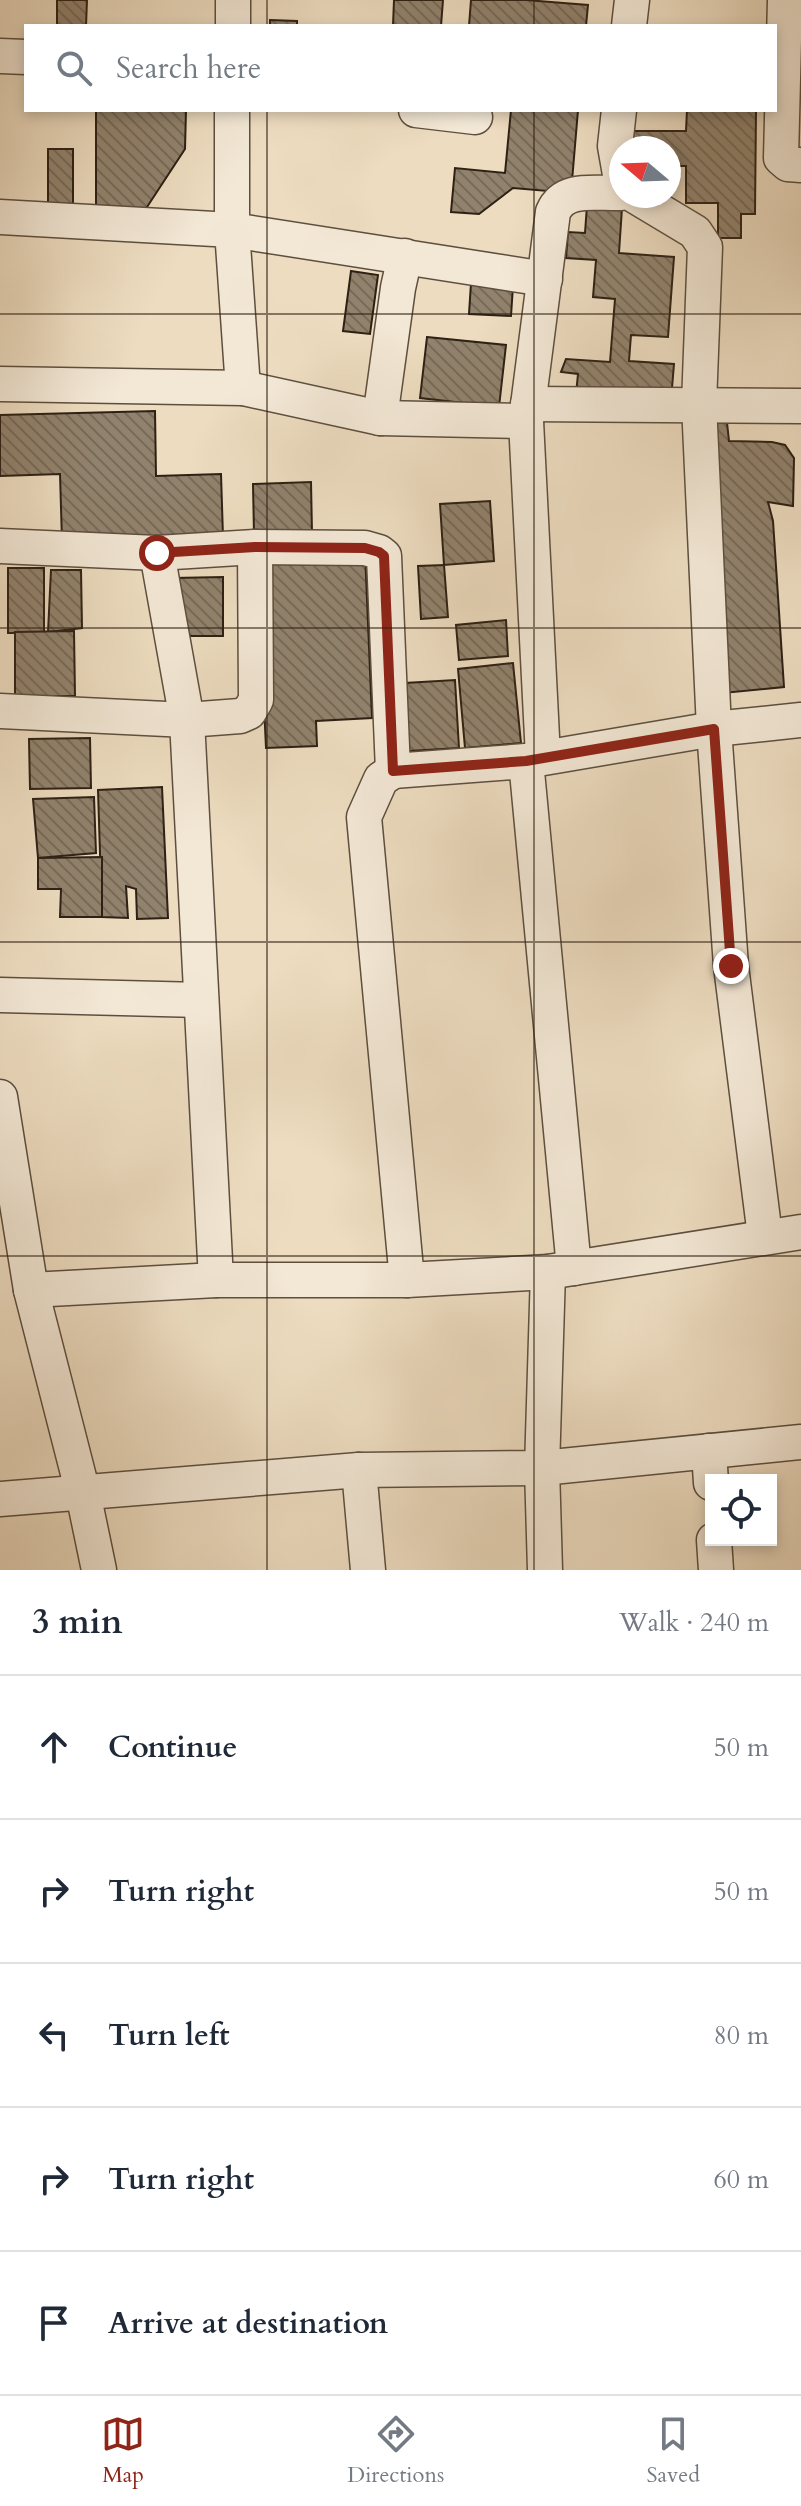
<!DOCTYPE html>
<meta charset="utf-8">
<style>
body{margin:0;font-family:Cardo,serif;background:#f2f2f3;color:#1f2937}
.controls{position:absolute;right:24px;bottom:24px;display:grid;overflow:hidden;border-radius:0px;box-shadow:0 4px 12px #0003}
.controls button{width:72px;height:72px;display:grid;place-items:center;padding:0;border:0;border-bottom:2px solid #e0e1e3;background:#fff;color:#1f2937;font:40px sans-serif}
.compass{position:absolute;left:609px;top:136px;width:72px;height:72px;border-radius:50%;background:#fff;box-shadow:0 4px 12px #0003;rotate:289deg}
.stop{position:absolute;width:24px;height:24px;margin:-18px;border:6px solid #8f2418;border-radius:50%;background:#fff}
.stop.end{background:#8f2418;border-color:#fff;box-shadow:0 2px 8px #0008}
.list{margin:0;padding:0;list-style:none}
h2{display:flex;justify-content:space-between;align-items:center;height:104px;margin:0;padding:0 32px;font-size:34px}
h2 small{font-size:26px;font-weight:400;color:#747a83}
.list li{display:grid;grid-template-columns:52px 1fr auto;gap:24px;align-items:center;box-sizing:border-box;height:144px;padding:0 32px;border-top:2px solid #e0e1e3}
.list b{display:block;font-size:30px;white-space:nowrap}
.list em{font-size:26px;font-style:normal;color:#747a83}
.icon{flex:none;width:44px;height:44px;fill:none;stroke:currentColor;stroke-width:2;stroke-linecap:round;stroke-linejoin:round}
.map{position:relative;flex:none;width:801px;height:1570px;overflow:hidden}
.search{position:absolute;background:#fff;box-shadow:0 4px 12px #0003;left:24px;right:24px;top:24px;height:88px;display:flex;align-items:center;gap:20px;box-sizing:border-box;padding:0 28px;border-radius:0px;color:#747a83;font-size:30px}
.sheet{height:824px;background:#fff}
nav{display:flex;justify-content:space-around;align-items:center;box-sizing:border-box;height:112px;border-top:2px solid #e0e1e3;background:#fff;font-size:22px;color:#747a83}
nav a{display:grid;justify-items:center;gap:4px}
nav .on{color:#8f2418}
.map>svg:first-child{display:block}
.building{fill:url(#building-back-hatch);stroke:#2d2014;stroke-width:2}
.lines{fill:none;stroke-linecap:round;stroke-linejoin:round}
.minor-casing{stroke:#5d4f3f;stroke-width:37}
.minor{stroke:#f3e8d6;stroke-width:34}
.route{stroke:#8f2418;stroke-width:10}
.grid{fill:none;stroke:#2d2014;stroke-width:2;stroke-opacity:0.55}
</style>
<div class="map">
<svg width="801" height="1570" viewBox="0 0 801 1570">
<defs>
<pattern id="building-back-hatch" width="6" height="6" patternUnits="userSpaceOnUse" patternTransform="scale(2)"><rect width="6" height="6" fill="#91826d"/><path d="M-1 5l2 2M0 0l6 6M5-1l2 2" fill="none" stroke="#776a58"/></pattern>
</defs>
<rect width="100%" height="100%" fill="#eddcc0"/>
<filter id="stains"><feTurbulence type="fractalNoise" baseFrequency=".0025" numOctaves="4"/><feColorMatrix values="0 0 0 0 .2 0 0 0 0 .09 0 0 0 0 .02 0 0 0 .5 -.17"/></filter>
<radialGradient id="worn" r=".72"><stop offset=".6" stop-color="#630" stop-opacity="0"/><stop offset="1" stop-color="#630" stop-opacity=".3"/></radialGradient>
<g class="building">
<polygon points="57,0 87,0 86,26 57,26"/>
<polygon points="394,0 443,0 441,26 393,26"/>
<polygon points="471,0 526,0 588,5 586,26 469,26"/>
<polygon points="270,20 297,21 297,26 270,26"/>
<polygon points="96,110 186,110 185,149 145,210 96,210"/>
<polygon points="511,110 578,110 571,193 513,188 479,214 451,212 455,168 505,173"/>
<polygon points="687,110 756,110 755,214 741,214 741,238 718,238 718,203 686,203 686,166 669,166 669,148 625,148 625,131 686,131"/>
<rect x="48" y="149" width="25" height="57"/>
<polygon points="587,205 622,208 619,253 674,257 668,337 631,335 629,361 674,364 671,400 576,394 578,374 561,372 566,359 610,362 615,299 593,297 596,260 566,258 568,232 585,233"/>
<polygon points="351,271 378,275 370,334 343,331"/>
<polygon points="471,283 513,286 511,316 469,314"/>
<polygon points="427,337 506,345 499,407 420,398"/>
<polygon points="725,404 729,441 772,442 785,445 794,458 793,506 768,502 773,521 784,687 713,694 699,412"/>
<polygon points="155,411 156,476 221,474 223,537 62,541 60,474 0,476 0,415"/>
<polygon points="311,482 312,533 254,534 253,484"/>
<polygon points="490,501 494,561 444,565 440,504"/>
<polygon points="365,552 372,718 316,721 317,746 266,748 257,557"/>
<polygon points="444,565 448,617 421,619 418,566"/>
<rect x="8" y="568" width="36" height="65"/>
<polygon points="51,570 81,570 82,628 48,632"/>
<polygon points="223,577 223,636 173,636 173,578"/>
<polygon points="506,620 508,656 459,660 456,625"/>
<polygon points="74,631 75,696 15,696 15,632"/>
<polygon points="513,663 521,743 465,748 458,669"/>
<polygon points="455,680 459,748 409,751 405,683"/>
<polygon points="90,738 91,788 30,789 29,739"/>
<polygon points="162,787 168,918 137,919 136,889 126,886 128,918 102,917 98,790"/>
<polygon points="94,797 96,853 38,858 33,799"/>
<polygon points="102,857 102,917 60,917 61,889 38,889 38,858"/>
</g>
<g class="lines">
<g class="minor-casing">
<g id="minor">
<polyline points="785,0 781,158 788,164 801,165"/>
<polyline points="233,26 233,0"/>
<polyline points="629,26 632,0"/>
<polyline points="0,56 26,57"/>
<polyline points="232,110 232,230 545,279"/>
<polyline points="416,110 475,117"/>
<polyline points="619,110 615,146 621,180"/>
<polyline points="635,196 695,232 705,247 699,404 714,729 731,966 765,1236"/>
<polyline points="0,217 232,230 243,388"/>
<polyline points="0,384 243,388 380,418 526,421"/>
<polyline points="528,404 801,406"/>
<polyline points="380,418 398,288 405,256"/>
<polyline points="0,546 157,553 255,547 365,548 379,552 384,556 393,771 526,761 714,729 801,720"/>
<polyline points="157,553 187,720 216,1280"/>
<polyline points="0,711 187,720 240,716 249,712 256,700 255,547"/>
<path d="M543,757L526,421L553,212C564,186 596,194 621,193"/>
<polyline points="526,761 574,1268"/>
<polyline points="393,771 381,779 364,817 407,1280"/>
<polyline points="0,995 201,1000"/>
<polyline points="0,1097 31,1290 83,1493 99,1570"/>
<polyline points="31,1290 216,1280 407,1280 548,1272 801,1232"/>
<polyline points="709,1451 711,1483"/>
<polyline points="359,1470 368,1570"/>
<polyline points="0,1499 359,1470 542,1468 801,1442"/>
<polyline points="714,1540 716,1570"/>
<polyline points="545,1570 542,1468 548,1272"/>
</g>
</g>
<use href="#minor" class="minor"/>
</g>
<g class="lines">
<polyline class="route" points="157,553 255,547 365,548 379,552 384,556 393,771 526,761 714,729 731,966"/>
</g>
<path class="grid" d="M267,0V26M534,0V26M267,110V1570M534,110V1570M0,314H801M0,628H801M0,942H801M0,1256H801"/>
<rect width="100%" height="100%" filter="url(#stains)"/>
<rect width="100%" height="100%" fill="url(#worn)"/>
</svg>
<div class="controls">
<button><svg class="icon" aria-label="locate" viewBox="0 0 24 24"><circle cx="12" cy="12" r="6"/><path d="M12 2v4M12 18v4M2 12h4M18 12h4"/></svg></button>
</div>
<svg class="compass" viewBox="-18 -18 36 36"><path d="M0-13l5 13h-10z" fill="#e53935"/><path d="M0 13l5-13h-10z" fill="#747a83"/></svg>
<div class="stop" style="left:157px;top:553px"></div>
<div class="stop end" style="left:731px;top:966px"></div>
<div class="search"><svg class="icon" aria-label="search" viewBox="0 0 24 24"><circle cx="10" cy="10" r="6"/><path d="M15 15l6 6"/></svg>Search here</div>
</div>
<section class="sheet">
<h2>3 min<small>Walk · 240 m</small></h2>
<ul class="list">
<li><svg class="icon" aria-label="ahead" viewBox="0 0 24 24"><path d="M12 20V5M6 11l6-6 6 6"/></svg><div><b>Continue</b></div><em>50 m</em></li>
<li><svg class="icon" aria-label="right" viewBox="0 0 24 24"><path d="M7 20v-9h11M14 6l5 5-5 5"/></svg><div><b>Turn right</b></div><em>50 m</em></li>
<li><svg class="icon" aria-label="left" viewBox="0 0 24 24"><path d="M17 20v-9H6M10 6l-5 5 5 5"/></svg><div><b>Turn left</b></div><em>80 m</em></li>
<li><svg class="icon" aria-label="right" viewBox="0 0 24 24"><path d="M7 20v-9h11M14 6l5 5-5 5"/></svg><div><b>Turn right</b></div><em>60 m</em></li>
<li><svg class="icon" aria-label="arrive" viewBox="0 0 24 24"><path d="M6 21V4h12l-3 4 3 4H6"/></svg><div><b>Arrive at destination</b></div></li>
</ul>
</section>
<nav>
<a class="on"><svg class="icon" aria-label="map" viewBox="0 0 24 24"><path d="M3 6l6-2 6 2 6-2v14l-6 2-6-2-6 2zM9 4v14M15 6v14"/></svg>Map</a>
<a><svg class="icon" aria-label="directions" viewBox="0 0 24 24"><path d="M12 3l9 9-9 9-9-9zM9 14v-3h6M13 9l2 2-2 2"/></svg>Directions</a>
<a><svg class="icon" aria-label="saved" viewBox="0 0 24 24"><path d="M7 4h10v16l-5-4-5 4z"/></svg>Saved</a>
</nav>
